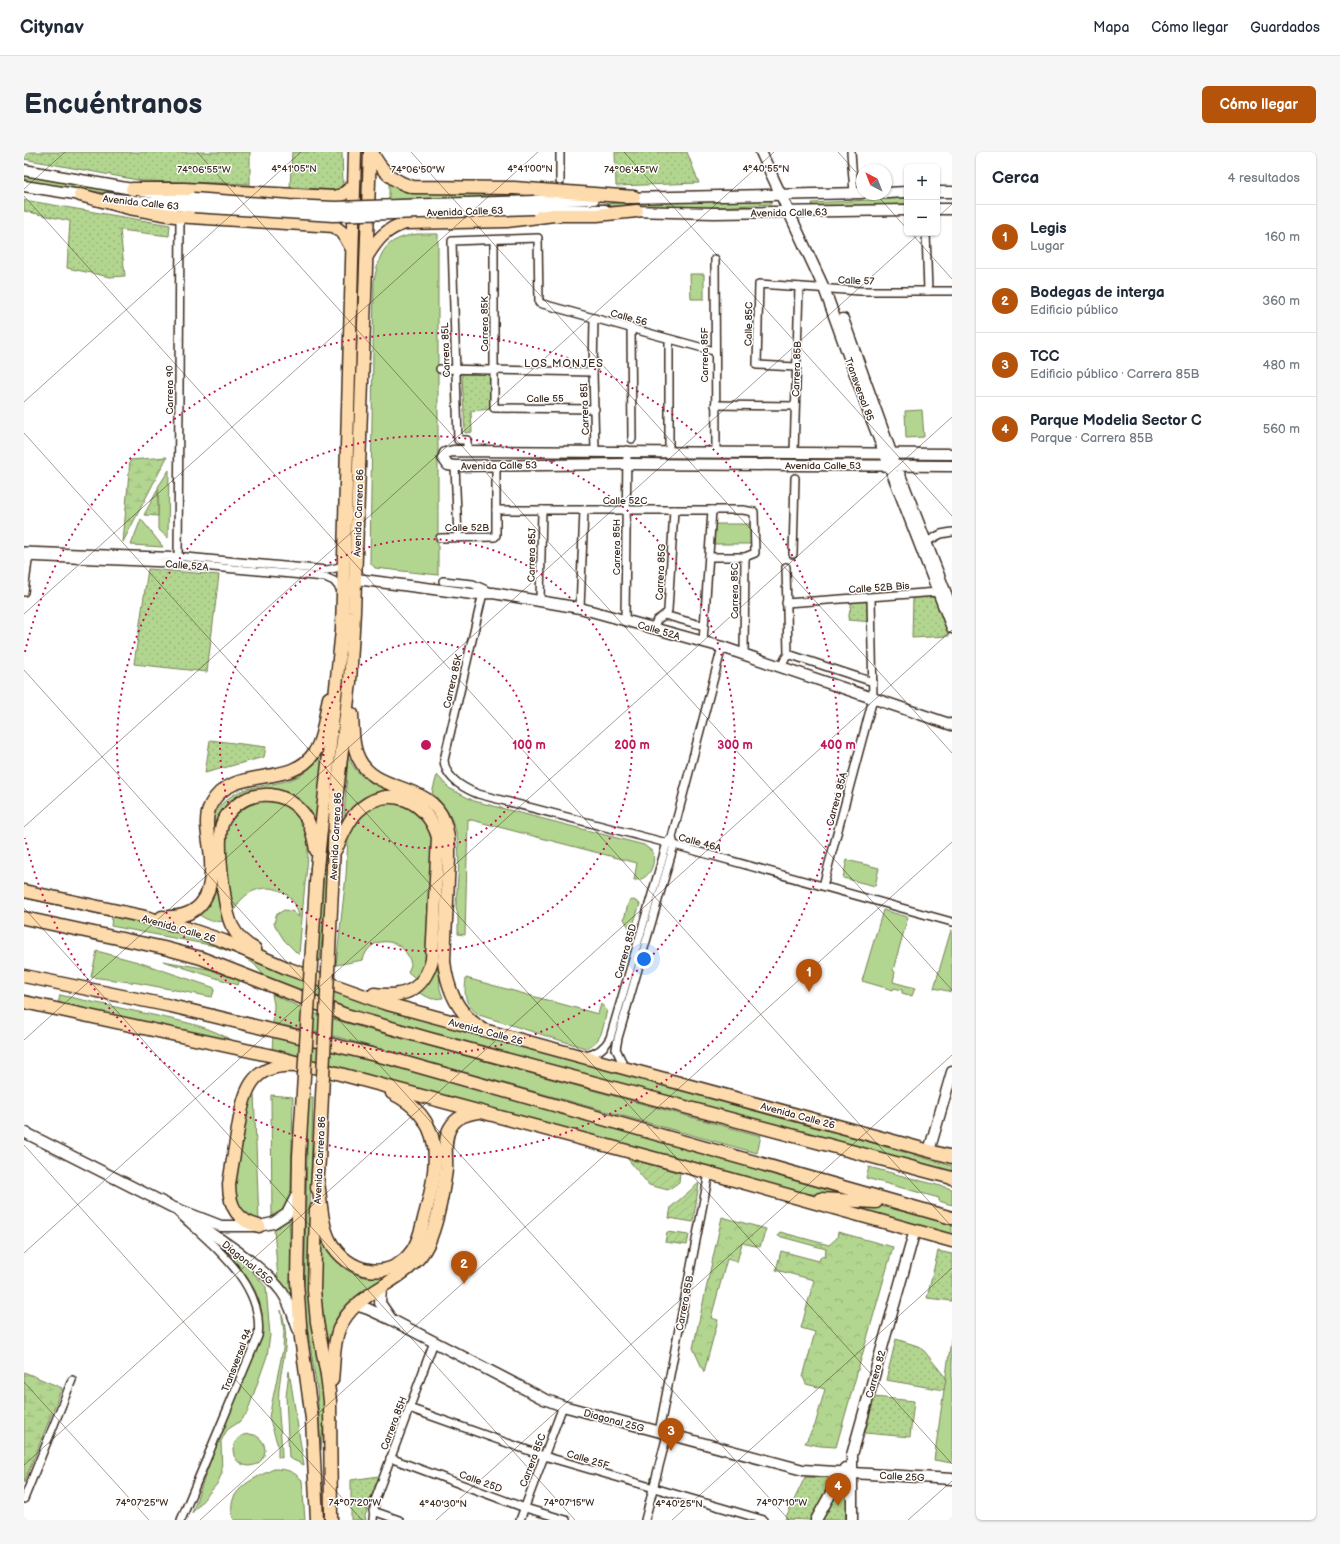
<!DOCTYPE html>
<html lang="es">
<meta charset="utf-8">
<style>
body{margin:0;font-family:"Balsamiq Sans",sans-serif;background:#f6f6f7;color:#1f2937}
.controls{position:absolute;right:12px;top:12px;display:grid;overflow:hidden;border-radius:6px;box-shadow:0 1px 3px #0004}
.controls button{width:36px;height:36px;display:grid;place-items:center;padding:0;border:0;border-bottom:1px solid #e0e1e3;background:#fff;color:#1f2937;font:20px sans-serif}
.compass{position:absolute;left:832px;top:12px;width:36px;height:36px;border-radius:50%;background:#fff;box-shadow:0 1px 3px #0004;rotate:318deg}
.you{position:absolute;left:620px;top:807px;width:14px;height:14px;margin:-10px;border:3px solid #fff;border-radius:50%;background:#1a73e8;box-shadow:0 0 0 6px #1a73e833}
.badge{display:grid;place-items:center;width:26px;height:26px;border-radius:50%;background:#b45309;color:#fff;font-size:13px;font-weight:700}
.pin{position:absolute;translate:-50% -33px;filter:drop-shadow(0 1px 2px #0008)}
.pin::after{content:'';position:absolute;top:21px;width:14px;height:12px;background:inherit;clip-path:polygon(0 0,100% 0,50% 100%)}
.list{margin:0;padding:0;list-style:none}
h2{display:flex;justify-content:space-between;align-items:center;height:52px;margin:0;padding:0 16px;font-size:17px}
h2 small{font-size:13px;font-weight:400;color:#747a83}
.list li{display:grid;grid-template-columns:26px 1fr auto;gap:12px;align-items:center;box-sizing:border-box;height:64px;padding:0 16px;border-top:1px solid #e0e1e3}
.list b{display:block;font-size:15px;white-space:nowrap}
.list p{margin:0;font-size:13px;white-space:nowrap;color:#747a83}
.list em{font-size:13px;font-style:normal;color:#747a83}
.map{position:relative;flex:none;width:928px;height:1368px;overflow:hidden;border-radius:6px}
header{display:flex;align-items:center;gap:24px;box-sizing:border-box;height:56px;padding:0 20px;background:#fff;border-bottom:1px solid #e0e1e3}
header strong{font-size:19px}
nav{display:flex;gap:22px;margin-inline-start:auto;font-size:14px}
.intro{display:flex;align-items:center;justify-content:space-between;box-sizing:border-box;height:96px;padding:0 24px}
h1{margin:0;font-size:28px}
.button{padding:10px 18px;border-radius:6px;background:#b45309;color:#fff;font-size:14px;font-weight:700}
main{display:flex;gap:24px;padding:0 24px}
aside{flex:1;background:#fff;border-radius:6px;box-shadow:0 1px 3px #0004}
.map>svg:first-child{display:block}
.grass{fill:#b2d58f;stroke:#768056}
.forest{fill:url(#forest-crowns);stroke:#768056}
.wetland{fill:url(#wetland-marsh);stroke:#768056}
.park{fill:url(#park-dots);stroke:#768056}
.garden{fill:url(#garden-furrows);stroke:#768056}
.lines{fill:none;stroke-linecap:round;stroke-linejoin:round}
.street-casing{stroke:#3b2a1e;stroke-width:10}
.secondary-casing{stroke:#3b2a1e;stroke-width:13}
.primary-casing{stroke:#3b2a1e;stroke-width:15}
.street{stroke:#fff;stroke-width:7}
.secondary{stroke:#fff;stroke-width:10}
.primary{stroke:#fedbac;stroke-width:12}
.secondary-bridge-casing{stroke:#3b2a1e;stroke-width:13;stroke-linecap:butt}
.primary-bridge-casing{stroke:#3b2a1e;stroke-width:15;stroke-linecap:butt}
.secondary-bridge{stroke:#fff;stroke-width:10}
.primary-bridge{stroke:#fedbac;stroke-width:12}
.ticks{fill:none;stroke:#3b2a1e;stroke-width:1;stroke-opacity:0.45}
.ring{fill:none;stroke:#c2185b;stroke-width:2;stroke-dasharray:2 4}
.labels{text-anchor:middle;stroke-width:3;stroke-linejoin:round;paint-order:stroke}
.street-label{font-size:10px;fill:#3b2a1e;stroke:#fff}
.neighbourhood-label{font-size:11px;letter-spacing:1px;fill:#3b2a1e;stroke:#fff}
.ticks-label{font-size:10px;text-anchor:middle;fill:#3b2a1e;stroke:#fff;stroke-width:3;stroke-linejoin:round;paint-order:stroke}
.centre{fill:#c2185b;stroke:#fff;stroke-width:2}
.ring-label{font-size:12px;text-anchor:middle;font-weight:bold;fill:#c2185b;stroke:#fff;stroke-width:3;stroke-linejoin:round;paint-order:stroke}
</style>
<header>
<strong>Citynav</strong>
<nav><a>Mapa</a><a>Cómo llegar</a><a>Guardados</a></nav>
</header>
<div class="intro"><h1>Encuéntranos</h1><a class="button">Cómo llegar</a></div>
<main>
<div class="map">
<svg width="928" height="1368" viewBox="0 0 928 1368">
<defs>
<pattern id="forest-crowns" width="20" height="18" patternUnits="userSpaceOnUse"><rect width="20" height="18" fill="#b2d58f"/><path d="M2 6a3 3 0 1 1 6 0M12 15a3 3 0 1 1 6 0" fill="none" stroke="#9ab77b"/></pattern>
<pattern id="wetland-marsh" width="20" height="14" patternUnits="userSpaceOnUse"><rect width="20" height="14" fill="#b2d58f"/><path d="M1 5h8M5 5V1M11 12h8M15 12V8" fill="none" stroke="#9ab77b"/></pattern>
<pattern id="park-dots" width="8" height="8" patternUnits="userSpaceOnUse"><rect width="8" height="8" fill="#b2d58f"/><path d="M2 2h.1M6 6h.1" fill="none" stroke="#9ab77b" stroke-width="1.8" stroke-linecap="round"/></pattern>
<pattern id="garden-furrows" width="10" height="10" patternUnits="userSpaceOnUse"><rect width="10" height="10" fill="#b2d58f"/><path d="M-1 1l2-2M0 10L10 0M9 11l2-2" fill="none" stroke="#9ab77b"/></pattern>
</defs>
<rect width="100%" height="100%" fill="#fff"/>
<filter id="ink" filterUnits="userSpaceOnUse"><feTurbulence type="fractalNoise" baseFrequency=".025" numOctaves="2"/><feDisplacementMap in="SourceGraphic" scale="8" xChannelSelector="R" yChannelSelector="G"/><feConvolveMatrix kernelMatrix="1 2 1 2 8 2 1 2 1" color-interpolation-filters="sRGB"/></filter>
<g filter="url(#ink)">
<g class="grass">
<path d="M0,23L157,50C104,45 52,37 0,28Z"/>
<polygon points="365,29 425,39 514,43 365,48"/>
<polygon points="883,46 883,52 789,55 788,51"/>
<polygon points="747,48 747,52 655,57 567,53 607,50"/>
<path d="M393,82H414V423L351,416L346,410L350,129C356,98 361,87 393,82Z"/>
<polygon points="666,122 680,122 680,147 667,147"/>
<polygon points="898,258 900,285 882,286 881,259"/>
<polygon points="145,318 144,386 134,377 134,335"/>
<polygon points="117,367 139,395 107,393"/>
<polygon points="691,372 728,372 727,392 690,392"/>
<path d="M301,592L291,673L279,654L223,643L190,690C187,674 188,659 202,648C224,629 256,637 280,621C290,614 296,603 301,592Z"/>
<path d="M324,604C334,628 350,633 373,640C345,644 340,644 320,666Z"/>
<path d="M413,623L425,636L450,649L620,693L629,700C632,714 624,729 610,728L613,711L444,667L441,783L434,782V764L432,754C434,710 444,674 408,641Z"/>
<path d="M238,649C297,652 284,701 280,742C278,762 277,783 275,803L260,788L250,772L252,763L260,758L268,759L275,765C269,727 221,727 209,762L198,689L203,672L213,658L228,650Z"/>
<path d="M360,651L382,654L397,661L410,679L407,805L395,829L384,820L387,813C383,786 346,780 339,808L312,813L322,724L324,684L333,667L350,654Z"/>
<polygon points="306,663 303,729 296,809 291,807"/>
<polygon points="823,708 855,716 851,734 819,726"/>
<path d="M193,714L200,769C189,771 183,768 174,762C189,744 191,737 193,714Z"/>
<polygon points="0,743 167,781 268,823 806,977 821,983 928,1014 928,1022 345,866 243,827 230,812 220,805 191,794 87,774 88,765 0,746"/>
<polygon points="610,748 616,752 607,779 600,767 605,749"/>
<polygon points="859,758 884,765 869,818 871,820 869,830 891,836 888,844 878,841 878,838 870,836 869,838 838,829"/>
<polygon points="927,778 928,778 928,840 910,836"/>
<polygon points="73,799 114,810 191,836 188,845 114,831 67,825"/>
<polygon points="414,803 416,837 419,846 408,847 393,840"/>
<polygon points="139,809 190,818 216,827 214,833"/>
<path d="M442,826L574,862L577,852L583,858C579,874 579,891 561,896L455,863C440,851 440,845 442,826Z"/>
<polygon points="248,842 289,861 343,877 737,984 733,1001 313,885 249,871 250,853"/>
<path d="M36,843C65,849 95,856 124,862C151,868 189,874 211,891L34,852Z"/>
<polygon points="249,882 313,896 840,1045 802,1044 781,1041 248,900"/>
<polygon points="230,940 235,1069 225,1068 208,1044 224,944"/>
<path d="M247,943L269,945L267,1038C265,1053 260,1060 248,1068Z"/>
<polygon points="284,945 289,945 284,1135 301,1254 297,1298 293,1237 280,1154"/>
<polygon points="845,1015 928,1037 928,1053 915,1049 915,1046 842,1026"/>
<polygon points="809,1052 848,1052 928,1071 928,1085"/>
<polygon points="265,1065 269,1149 254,1127 250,1077 256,1074"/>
<path d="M296,1080C304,1101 317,1121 341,1125C348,1126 358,1123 366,1122C331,1146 315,1152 304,1195C297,1157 294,1119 296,1080Z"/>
<path d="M196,1091L224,1115L242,1135L246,1183L243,1204L223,1261L215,1270L203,1278L197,1289L198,1321L193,1332L168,1361L193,1290L237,1187C245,1144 221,1122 196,1091Z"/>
<path d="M257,1158C267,1189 258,1207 255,1237C253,1260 258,1283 258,1306L254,1305V1294L245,1265L259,1197L260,1180Z"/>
<polygon points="928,1181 928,1311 910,1308"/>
<polygon points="265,1219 280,1313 265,1306 262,1245"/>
<circle cx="225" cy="1298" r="16"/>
<path d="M250,1317C263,1317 269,1319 278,1328L281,1368H210C199,1339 228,1327 250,1317Z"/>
</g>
<g class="forest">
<polygon points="698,1065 742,1077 736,1095 718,1091 713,1110 703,1107 687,1166 694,1168 680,1220 669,1196"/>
<polygon points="756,1080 805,1093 813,1086 814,1080 869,1095 812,1295 796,1294 781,1291 791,1273 801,1237 782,1232 779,1225 791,1180 777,1176 790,1128 752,1118 757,1099 795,1109 797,1104 801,1105 802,1097 754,1084"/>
</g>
<g class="wetland">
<polygon points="143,305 99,390 106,308"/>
<polygon points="0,1220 38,1236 0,1331"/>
</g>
<g class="park">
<polygon points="0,0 226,0 226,32 119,29 0,7"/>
<polygon points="268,0 318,0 319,32 313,38 266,35"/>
<polygon points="591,0 663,0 675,31 592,34"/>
<polygon points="0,48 146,73 145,84 96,78 101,124 86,125 43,116 46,69 0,59"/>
<polygon points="465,221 467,257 447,259 448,280 441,281 438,222"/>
<polygon points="134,337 134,364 120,363"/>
<polygon points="124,417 195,423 183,520 110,512"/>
<polygon points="910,443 925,484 888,486 889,445"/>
<polygon points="849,448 850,470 824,468 828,449"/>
<polygon points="186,588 242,595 240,605 181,621"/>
<polygon points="914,1099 928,1102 928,1149 903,1146"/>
<polygon points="872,1187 897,1195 922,1226 920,1238 862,1228"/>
<polygon points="850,1245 890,1249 886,1285 841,1281"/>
<polygon points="355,1324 341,1364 342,1368 327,1368 327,1328"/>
<polygon points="781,1325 811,1326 786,1368 761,1367"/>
<polygon points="814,1338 824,1339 821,1368 797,1368"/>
</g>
<g class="garden">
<polygon points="603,1006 656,1021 655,1030 644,1038 625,1033"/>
<polygon points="675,1031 669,1070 645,1066 647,1055"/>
<polygon points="643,1080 665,1083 663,1093 641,1090"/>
</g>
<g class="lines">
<g class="street-casing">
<g id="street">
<polyline points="536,0 536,29"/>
<polyline points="827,0 830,41"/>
<polyline points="902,81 904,139"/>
<polyline points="470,88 470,256 571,257"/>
<polyline points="691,107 692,299"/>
<polyline points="570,166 569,220 571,298"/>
<polyline points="607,176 608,287"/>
<polyline points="645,187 645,298"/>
<polyline points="772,215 733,213 735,132 836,139 928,139"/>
<polyline points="416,217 569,220"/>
<polyline points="691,253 771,254"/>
<polyline points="443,299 443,288 434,288 428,89 514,86 515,151 690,199"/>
<polyline points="770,300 775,135"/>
<polyline points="431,314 434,385"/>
<polyline points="472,358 719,358 730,360 731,401 721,405 685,405"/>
<polyline points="416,386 471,385 472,383 472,313"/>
<polyline points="902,390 917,382 928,380"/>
<polyline points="0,399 162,405 303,418 320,414"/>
<polyline points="769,402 771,326"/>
<polyline points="0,405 143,411 301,425 310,429 319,440"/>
<polyline points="154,412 156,65"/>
<polyline points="762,415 764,503"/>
<polyline points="419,429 449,432 467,440"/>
<polyline points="0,440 5,401"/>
<path d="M459,441L420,608C421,626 439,636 454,642L643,691L928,770"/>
<polyline points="516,448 518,358"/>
<polyline points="762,451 914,440"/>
<polyline points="556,456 560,358"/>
<polyline points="640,463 680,474"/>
<polyline points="601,468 603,298"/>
<polyline points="629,476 633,468 643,461 644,458 650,358"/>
<polyline points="679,490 688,358"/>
<polyline points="720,503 721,405"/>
<polyline points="757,515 762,505 767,503 849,530"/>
<polyline points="799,734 849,547 847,446"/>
<path d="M561,904C572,902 581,896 586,886L643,691L645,688"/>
<polyline points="601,916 592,897 594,886 650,693 648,685 698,495"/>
<path d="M152,1059C187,1092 241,1131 234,1184L157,1368"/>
<polyline points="385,1256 520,1304 740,1368"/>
<polyline points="635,1280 685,1021"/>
<polyline points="366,1306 501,1356 542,1368"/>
<polyline points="0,1347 48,1228"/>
<polyline points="349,1359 375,1368"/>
<polyline points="349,1368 351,1348 410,1190"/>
<polyline points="496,1368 539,1254"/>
<polyline points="621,1368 643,1283"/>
</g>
</g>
<g class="secondary-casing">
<g id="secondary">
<polyline points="737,0 800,136 848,269 928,476"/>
<polyline points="0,18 142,43 169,46"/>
<polyline points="0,34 63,44"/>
<polyline points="913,40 928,40"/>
<polyline points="862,41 883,40"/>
<polyline points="83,46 170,55"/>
<polyline points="602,46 838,41"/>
<polyline points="510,49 570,47"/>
<polyline points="509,57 581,58"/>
<polyline points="913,57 928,57"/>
<polyline points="605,59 690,61 883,58"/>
<polyline points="819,167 869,306"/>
<polyline points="928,302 429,299 421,301 419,306 424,313 431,314 602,312 928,314"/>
<polyline points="876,323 928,457"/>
<polyline points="332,427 448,442 469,441 556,456 698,495 928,573"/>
<polyline points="0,980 148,1055 197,1074 235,1074 249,1071 263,1062 273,1042"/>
<polyline points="905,999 928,920"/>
<path d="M166,1067C193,1085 239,1114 258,1140C266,1151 269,1164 274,1177"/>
<polyline points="357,1136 356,1151 367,1167"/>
<polyline points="332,1153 344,1157 368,1168 520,1247 539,1254 779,1318 928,1327"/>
<polyline points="792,1368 821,1316"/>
<polyline points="828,1368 828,1303 891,1078"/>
</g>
</g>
<g class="primary-casing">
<g id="primary">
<path d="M348,0C356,18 370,30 389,35L490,36L610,45"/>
<polyline points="108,37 160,37 309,45 318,43 330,33"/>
<polyline points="56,43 105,56 151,64 310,74 319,81 327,95"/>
<path d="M343,104C353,88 362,76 382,71L483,69L530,63H573L613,59"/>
<path d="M328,562C329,577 328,594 335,607C352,642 406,630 420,669C427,688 425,708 424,727C423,754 421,781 420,809C423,836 432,859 455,875"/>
<path d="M312,697C318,685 323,670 333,660C363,630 403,648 414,685L408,808C399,839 380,846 350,842"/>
<polyline points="293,716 318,478 331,0"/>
<polyline points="309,716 312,648 326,530 330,460 346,0"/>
<polyline points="0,739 117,764 162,776 200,789 265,817 360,851 928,1005"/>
<path d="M138,765C176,767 189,745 187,709C187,691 178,670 187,652C209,612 266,637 290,601C300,586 301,563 305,546"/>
<polyline points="0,766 140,796 177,806 322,863 406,887 928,1026"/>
<path d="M231,797C221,792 213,784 208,774C200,758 195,704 196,686C196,679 198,669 203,663C222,637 259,636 279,661C287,671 290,686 292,698"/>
<polyline points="0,824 147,854 368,907 928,1066"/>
<polyline points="0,850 249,904 685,1021 928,1089"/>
<polyline points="275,1004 273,1130 277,1186 288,1267 293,1368"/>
<path d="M294,1030C297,1049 297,1072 306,1089C323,1121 365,1131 388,1099C396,1088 398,1073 402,1059C415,1012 421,967 368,941"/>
<polyline points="293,1036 295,1007"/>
<polyline points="796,1047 852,1050"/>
<polyline points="292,1057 290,1138 293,1170 303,1223 306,1249 307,1368"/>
<path d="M235,1074C213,1069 205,1054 205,1032C208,1014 211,996 214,977C220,941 226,910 272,914"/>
<path d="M308,1228C310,1211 309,1192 315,1177C332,1136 385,1132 404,1092C413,1072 419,1040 422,1018C423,1005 419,988 426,976C432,965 442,962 454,960"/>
</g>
</g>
<use href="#street" class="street"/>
<use href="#secondary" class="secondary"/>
<use href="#primary" class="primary"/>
<g class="secondary-bridge-casing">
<g id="secondary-bridge">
<polyline points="169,46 265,53 311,55 510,49"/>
<polyline points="170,55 309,64 509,57"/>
</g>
</g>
<g class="primary-bridge-casing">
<g id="primary-bridge">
<polyline points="275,1004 293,716"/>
<polyline points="295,1007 309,716"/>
</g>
</g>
<use href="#secondary-bridge" class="secondary-bridge"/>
<use href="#primary-bridge" class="primary-bridge"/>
</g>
</g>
<path class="ticks" d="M173,0L928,838M387,0L928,601M600,0L928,364M814,0L838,27M0,37L41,0M852,42L883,77M0,44L928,1075M913,66L928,52M887,81L928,127M0,250L277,0M0,281L928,1312M0,462L514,0M0,518L765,1368M0,675L750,0M0,756L551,1368M0,888L896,81M0,993L338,1368M0,1101L928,265M0,1230L125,1368M0,1313L928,478M176,1368L928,690M412,1368L928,903M648,1368L928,1116M884,1368L928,1329"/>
<g class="ring">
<circle cx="402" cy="593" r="103"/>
<circle cx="402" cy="593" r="206"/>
<circle cx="402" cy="593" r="309"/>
<path d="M1 500A412 412 0 1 1 1 686"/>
</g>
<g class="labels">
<g class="street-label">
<text transform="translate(117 50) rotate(6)" y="4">Avenida Calle 63</text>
<text transform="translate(441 59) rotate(-2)" y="4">Avenida Calle 63</text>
<text transform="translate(765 60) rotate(-1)" y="4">Avenida Calle 63</text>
<text transform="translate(832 128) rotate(2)" y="4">Calle 57</text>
<text transform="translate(605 165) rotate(15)" y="4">Calle 56</text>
<text transform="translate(460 172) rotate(-90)" y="4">Carrera 85K</text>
<text transform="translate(724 172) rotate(-89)" y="4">Calle 85C</text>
<text transform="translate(421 198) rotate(-92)" y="4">Carrera 85L</text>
<text transform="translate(680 203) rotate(-90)" y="4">Carrera 85F</text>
<text transform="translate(772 217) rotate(-88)" y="4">Carrera 85B</text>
<text transform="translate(836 237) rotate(70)" y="4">Transversal 85</text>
<text transform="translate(145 238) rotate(-90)" y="4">Carrera 90</text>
<text x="521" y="250">Calle 55</text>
<text transform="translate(560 257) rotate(-92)" y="4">Carrera 85I</text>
<text transform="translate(475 313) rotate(-1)" y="4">Avenida Calle 53</text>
<text x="799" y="317">Avenida Calle 53</text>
<text x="601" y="352">Calle 52C</text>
<text transform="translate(334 361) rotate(-88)" y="4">Avenida Carrera 86</text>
<text x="443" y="379">Calle 52B</text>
<text transform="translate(592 395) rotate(-90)" y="4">Carrera 85H</text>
<text transform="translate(507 403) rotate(-89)" y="4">Carrera 85J</text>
<text transform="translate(163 413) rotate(5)" y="4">Calle 52A</text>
<text transform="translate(636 420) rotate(-87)" y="4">Carrera 85G</text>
<text transform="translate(855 435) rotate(-4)" y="4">Calle 52B Bis</text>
<text transform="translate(710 439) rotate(-90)" y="4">Carrera 85C</text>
<text transform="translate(635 478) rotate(16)" y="4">Calle 52A</text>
<text transform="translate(428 529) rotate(-77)" y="4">Carrera 85K</text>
<text transform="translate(812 647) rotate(-75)" y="4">Carrera 85A</text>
<text transform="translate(311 684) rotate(-87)" y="4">Avenida Carrera 86</text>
<text transform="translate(676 690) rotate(15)" y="4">Calle 46A</text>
<text transform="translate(155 776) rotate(16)" y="4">Avenida Calle 26</text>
<text transform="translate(601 799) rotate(-74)" y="4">Carrera 85D</text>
<text transform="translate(462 879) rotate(15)" y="4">Avenida Calle 26</text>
<text transform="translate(774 963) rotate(15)" y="4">Avenida Calle 26</text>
<text transform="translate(295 1008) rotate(-87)" y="4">Avenida Carrera 86</text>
<text transform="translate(224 1110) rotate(39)" y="4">Diagonal 25G</text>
<text transform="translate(660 1151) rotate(-79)" y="4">Carrera 85B</text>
<text transform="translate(212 1208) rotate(-69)" y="4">Transversal 94</text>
<text transform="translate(851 1222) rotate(-74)" y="4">Carrera 82</text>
<text transform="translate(590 1268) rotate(15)" y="4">Diagonal 25G</text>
<text transform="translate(369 1271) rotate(-69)" y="4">Carrera 85H</text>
<text transform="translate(564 1307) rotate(17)" y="4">Calle 25F</text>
<text transform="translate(508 1308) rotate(-69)" y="4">Carrera 85C</text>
<text transform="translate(878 1324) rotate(3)" y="4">Calle 25G</text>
<text transform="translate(457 1329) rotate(20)" y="4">Calle 25D</text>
</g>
<g class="neighbourhood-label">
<text x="540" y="215">LOS MONJES</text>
</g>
</g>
<g class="ticks-label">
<text x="742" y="20">4°40'55"N</text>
<text x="270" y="20">4°41'05"N</text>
<text x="506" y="20">4°41'00"N</text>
<text x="180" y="21">74°06'55"W</text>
<text x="607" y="21">74°06'45"W</text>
<text x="394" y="21">74°06'50"W</text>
<text x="118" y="1354">74°07'25"W</text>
<text x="331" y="1354">74°07'20"W</text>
<text x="545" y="1354">74°07'15"W</text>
<text x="758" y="1354">74°07'10"W</text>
<text x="419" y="1355">4°40'30"N</text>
<text x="655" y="1355">4°40'25"N</text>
</g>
<circle cx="402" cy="593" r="6" class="centre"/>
<g class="ring-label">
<text x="505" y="597">100 m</text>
<text x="608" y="597">200 m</text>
<text x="711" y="597">300 m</text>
<text x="814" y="597">400 m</text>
</g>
</svg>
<div class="controls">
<button>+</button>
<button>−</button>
</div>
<svg class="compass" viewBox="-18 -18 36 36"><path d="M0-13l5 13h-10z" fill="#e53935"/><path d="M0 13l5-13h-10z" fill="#747a83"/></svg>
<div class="you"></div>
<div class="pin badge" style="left:785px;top:840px">1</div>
<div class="pin badge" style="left:440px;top:1132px">2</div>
<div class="pin badge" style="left:647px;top:1299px">3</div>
<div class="pin badge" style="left:814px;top:1354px">4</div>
</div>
<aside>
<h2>Cerca<small>4 resultados</small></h2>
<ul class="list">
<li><span class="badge">1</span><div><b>Legis</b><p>Lugar</p></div><em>160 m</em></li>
<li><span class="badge">2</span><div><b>Bodegas de interga</b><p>Edificio público</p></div><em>360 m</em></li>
<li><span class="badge">3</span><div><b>TCC</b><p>Edificio público · Carrera 85B</p></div><em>480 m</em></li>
<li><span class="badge">4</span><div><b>Parque Modelia Sector C</b><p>Parque · Carrera 85B</p></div><em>560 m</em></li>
</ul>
</aside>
</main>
